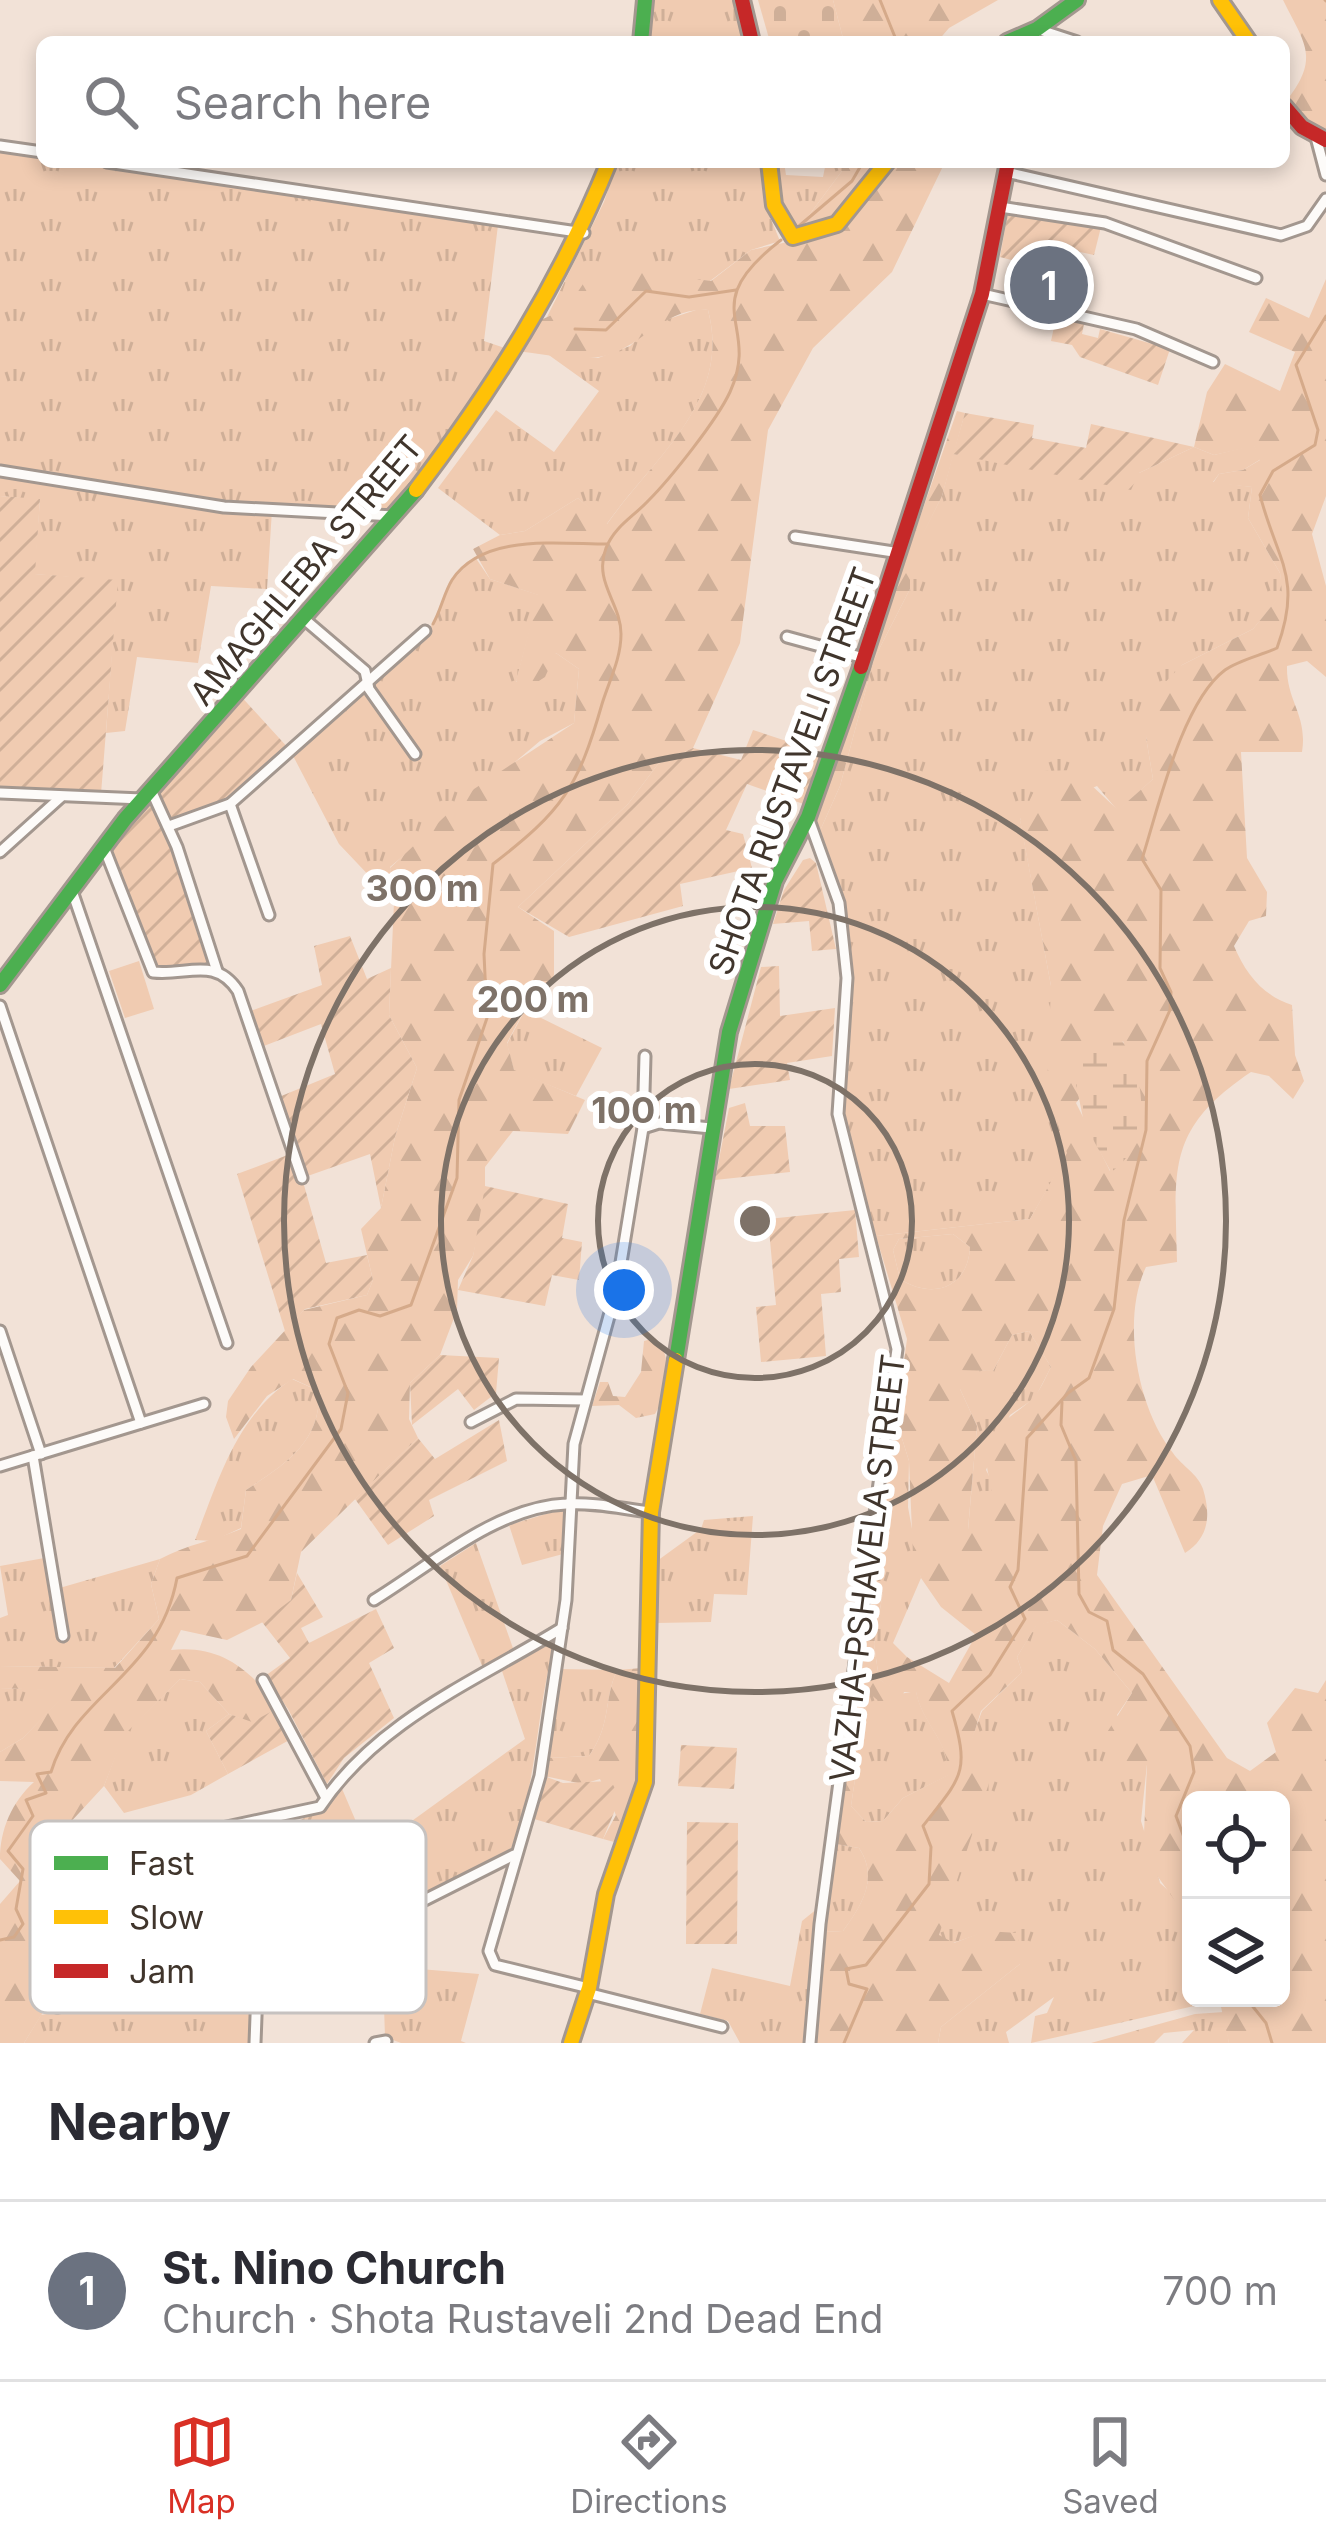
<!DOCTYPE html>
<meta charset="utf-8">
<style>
body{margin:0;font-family:Inter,sans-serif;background:#f7f7f7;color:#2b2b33}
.controls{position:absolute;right:36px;bottom:36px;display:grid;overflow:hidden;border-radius:18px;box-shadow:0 6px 18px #0003}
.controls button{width:108px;height:108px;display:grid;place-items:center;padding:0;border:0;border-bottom:3px solid #e1e1e2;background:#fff;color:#2b2b33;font:60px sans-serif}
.you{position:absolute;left:624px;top:1290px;width:42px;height:42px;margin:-30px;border:9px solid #fff;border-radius:50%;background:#1a73e8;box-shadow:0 0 0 18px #1a73e833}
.badge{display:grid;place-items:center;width:78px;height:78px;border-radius:50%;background:#d93025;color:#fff;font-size:39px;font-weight:700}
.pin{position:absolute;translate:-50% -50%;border:6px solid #fff;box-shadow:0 3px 12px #0006}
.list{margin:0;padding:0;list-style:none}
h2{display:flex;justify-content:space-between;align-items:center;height:156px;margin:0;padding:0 48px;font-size:51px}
h2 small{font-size:39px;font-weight:400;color:#7c7c81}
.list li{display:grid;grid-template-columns:78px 1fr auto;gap:36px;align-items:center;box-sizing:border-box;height:180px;padding:0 48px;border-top:3px solid #e1e1e2}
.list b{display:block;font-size:45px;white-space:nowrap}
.list p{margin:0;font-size:39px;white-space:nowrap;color:#7c7c81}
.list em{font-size:39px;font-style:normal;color:#7c7c81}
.icon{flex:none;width:66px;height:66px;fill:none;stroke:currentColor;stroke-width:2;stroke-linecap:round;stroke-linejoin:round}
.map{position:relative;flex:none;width:1326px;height:2043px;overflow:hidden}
.search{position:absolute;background:#fff;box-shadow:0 6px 18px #0003;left:36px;right:36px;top:36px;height:132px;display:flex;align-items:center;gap:30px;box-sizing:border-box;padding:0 42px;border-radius:18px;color:#7c7c81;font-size:45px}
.sheet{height:336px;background:#fff}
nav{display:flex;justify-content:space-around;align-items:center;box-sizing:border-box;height:168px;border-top:3px solid #e1e1e2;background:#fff;font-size:33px;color:#7c7c81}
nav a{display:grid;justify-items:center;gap:6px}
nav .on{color:#d93025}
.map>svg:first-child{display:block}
.grass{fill:url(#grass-tufts)}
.forest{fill:url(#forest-firs);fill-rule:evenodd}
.wetland{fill:url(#wetland-marsh)}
.cemetery{fill:url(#cemetery-stones)}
.garden{fill:url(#garden-furrows)}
.pitch{fill:#f0cbb1}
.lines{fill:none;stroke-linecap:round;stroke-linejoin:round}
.stream{stroke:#d5aa8a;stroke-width:3}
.street-casing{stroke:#a3978f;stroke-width:15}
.fast-casing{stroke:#a3978f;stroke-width:20}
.slow-casing{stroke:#a3978f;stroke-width:20}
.jam-casing{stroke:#a3978f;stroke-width:20}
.street{stroke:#fdfbf9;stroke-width:9}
.fast{stroke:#4caf50;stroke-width:14}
.slow{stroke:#ffc107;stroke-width:14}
.jam{stroke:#c62828;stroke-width:14}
.ring{fill:none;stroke:#7e7268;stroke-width:6}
.labels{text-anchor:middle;stroke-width:12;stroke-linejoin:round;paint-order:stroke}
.street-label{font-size:33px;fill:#40352c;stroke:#fff}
.key{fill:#fff;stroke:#c6c2c0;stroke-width:3}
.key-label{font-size:33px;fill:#40352c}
.centre{fill:#7e7268;stroke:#fff;stroke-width:6}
.ring-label{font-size:36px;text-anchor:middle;font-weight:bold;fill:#7e7268;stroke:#fff;stroke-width:12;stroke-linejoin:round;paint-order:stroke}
</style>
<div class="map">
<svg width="1326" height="2043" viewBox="0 0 1326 2043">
<defs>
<pattern id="grass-tufts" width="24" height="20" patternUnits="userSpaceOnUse" patternTransform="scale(3)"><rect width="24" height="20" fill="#f0cbb1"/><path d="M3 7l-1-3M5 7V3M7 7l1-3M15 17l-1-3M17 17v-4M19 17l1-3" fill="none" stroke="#cfaf98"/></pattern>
<pattern id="forest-firs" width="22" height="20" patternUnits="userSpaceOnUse" patternTransform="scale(3)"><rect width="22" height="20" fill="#f0cbb1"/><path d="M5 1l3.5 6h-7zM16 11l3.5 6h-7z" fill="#cfaf98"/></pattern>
<pattern id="wetland-marsh" width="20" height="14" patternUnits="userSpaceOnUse" patternTransform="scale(3)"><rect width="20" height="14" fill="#f0cbb1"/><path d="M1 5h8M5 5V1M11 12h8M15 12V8" fill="none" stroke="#cfaf98"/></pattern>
<pattern id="cemetery-stones" width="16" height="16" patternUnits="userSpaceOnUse" patternTransform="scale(3)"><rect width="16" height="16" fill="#f0cbb1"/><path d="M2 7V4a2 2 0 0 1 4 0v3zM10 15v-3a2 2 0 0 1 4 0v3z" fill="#cfaf98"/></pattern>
<pattern id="garden-furrows" width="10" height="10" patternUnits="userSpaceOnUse" patternTransform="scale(3)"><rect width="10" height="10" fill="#f0cbb1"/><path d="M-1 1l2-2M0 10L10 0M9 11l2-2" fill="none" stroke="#cfaf98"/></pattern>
</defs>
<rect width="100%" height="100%" fill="#f2e2d7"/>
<g class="grass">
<polygon points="651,0 734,0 747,42 645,42"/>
<polygon points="0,152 498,225 484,341 514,351 396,516 272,510 267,589 211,586 198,663 137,657 125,731 106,733 117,581 34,574 40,500 0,496"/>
<polygon points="617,162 761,162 765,205 780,241 751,250 710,281 672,279 547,317 604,202"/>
<polygon points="773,162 784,162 786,175 823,177 826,162 842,162 842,171 795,234 778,207"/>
<path d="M699,309L708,310C732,401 654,457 606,525L578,498L525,531L500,535L438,488L496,410L554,452L599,391L546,353L598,358L630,346L653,324Z"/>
<polygon points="1254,445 1261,459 1243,470 1219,474 1213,482 1252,487 1248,518 1280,573 1283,593 1253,629 1182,665 1146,737 1153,779 1118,811 1097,786 1020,819 1051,986 1068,1153 1030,1219 876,1236 851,1158 843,1100 852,992 844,905 819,833 840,786 874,659 910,589 909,561 942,496 953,454 1139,473 1194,447 1214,455"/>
<polygon points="475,557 490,579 539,595 516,682 556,653 579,669 574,723 540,741 390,867 394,902 339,844 290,750 433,624 449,584"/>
<polygon points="525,1010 602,1048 576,1096 514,1071 507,1044"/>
<path d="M953,1234L970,1247C968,1288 933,1300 900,1279L893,1250L899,1239Z"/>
<path d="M1029,1331L1051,1367L1035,1398L1010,1415L986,1470C999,1494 996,1509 986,1535L968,1530L977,1426L960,1389L959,1369L993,1371L1012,1335Z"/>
<path d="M292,1379L319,1391C321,1442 286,1464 246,1490L241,1528L213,1541L195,1540C219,1479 236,1417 292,1379Z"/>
<polygon points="896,1419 909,1461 908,1507 921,1578 893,1643 907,1657 889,1687 879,1679 874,1644 883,1592 873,1586"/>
<polygon points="563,1509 563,1554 522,1565 509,1525"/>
<polygon points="753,1516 747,1595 714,1594 711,1622 656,1623 657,1561 701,1529 704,1520"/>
<polygon points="476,1543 514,1651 483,1668 440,1566"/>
<polygon points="50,1557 56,1589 160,1559 151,1584 159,1619 114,1668 0,1666 0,1618 8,1615 0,1566"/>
<polygon points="1057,1620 1095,1649 1132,1693 1117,1715 1147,1764 1141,1821 1160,1883 1181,1902 1186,1916 1185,1978 1191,1980 1191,1998 1219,1998 1222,2007 1194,2006 1031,2043 1035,2016 1047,2013 1054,1997 1006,2032 1009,2043 938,2043 941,2027 1020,1964 985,1932 953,1943 939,1936 970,1743 982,1711 1022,1672 1017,1657 1036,1625"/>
<path d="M556,1641C534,1712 540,1780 510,1851L356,1929L321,1959L259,1957L206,1924L249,1900L222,1832C273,1830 311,1829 340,1784L369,1852L525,1739L501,1668Z"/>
<path d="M559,1669L617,1670C603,1702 612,1723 589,1756L548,1758Z"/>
<polygon points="180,1679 200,1682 229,1714 206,1731 228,1774 191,1795 124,1813 104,1786 123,1735"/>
<polygon points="0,1688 70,1690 23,1738 0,1752"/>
<path d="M868,1691L879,1698L916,1691C922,1724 949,1740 949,1775L903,1798L883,1821L866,1822L851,1806Z"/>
<path d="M836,1844L859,1848C879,1878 862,1905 843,1931L823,1932Z"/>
<polygon points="818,1908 806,2043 740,2043 728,2021 700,2014 712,1968 790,1986 802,1921"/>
<polygon points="420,1969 479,1974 461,2041 466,2043 401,2043 385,2037 383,1976"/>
<polygon points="253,1974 250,2043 24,2043 41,2015"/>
<polygon points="1224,2012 1229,2043 1182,2043 1194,2030 1164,2033 1154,2043 1091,2043 1195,2014"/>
</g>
<g class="forest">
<polygon points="833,0 998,0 949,28 937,42 844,42"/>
<path d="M1283,0H1326V138L1294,114L1287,100C1320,58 1305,44 1283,0Z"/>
<path d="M842,162H884C859,195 838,229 795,234L842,171Z"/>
<path d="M887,162H945L892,272L813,348L768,430L740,643L693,748L658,764L628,804L518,907L554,931V975L542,1003H528L507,1043L514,1070L585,1100L568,1134L513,1131L485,1167V1200L473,1256L458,1280L457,1310L440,1355L410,1383L409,1419L418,1438L301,1552L291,1600L273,1617L227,1640L181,1630L171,1650C223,1645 248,1670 280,1707L252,1723L229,1714L200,1682L180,1679L124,1735L104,1786L67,1826L90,1872L102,1917L24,2043H0V1904L20,1881L0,1859C0,1829 12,1802 34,1782L0,1781V1752L23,1738L68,1691L0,1688V1666L115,1668L159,1619L151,1584L160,1559C188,1544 213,1541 241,1529L246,1490C286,1464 321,1442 319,1391L293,1379L267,1396L234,1439L226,1417L228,1401L251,1367L304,1310L367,1295L373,1280L361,1229L381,1208L395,1137L417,1068L389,1015L394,902L390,868L474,789L574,723L579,669L556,653L545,677L525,690L516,681L538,595L490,579L473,549L500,535L525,531L578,498L607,524C654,457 732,400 708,310C662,307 640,351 599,357C573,361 540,353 514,351L532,324L567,308L583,284L627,270L711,281L751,250L825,234Z"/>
<path d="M1326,279V496L1312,534L1326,586V677L1307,661L1287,666C1286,701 1308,715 1302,752H1241L1247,858L1267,892L1266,916L1249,921L1234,946C1246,974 1262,995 1292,1005L1295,1055L1304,1081L1293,1099L1269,1076L1251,1072C1166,1129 1175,1169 1177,1262L1146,1267C1121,1319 1137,1408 1173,1453C1182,1466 1198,1474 1203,1489C1211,1515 1209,1538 1185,1553L1152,1475L1122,1484L1103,1526L1097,1575L1227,1758L1250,1771L1276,1752L1267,1723L1295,1688L1318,1693L1326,1680V2043H1229L1219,1998H1281V1800H1191V1980L1185,1979L1186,1916L1143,1856L1147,1765L1125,1770L1110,1754L1106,1734L1132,1693L1095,1649L1057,1620L1036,1626L1017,1657L1022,1672L981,1711L971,1743L993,1771L939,1935L954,1943L985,1931L1018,1933L1020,1964L941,2027L938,2043H815L823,1932L843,1931C862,1905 879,1878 859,1848L836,1844L873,1586L883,1592L874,1644L879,1679L889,1686L907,1657L949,1683L976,1635L941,1607L921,1578L913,1555L909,1461L896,1419L907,1339L876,1236L1030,1219L1067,1153L1047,1090L1051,986L1020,820L1044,771L1075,770L1118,810L1153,779L1146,737L1148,700L1182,665L1253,629L1282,593L1280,573L1248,518L1252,487L1213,483L1219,474L1243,470L1260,460L1254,446L1214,455L1194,447L1207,392L1225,364L1280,391L1295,352L1249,332L1266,298L1309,318ZM1123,1041L1138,1093L1110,1171L1076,1103ZM953,1234L970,1247C968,1288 933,1300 900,1279L893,1250L899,1239ZM1029,1331L1051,1367C1045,1378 1040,1392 1031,1400C1017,1413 998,1422 990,1441C977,1477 1006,1487 985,1534L968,1529L977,1426L960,1389V1370L993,1371L1012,1335ZM868,1692L889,1710L898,1709L904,1692H916C922,1724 949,1740 948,1775L903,1798L883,1821L866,1822L851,1806Z"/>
<polygon points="957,411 965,413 942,496 910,561 910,589 874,659 840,786 819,833 816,816"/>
<path d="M655,1338C674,1357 669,1391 655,1414L636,1418L619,1405L592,1406L600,1382H608L613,1396L625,1397L641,1372L644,1341Z"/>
<path d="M642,1668L641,1783L618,1843L603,1839L616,1815L600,1779L583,1784L544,1776L548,1758L589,1756C612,1723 603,1702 617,1670Z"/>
</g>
<path class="wetland" d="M1115,1032C1148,1068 1153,1145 1111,1172L1084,1123L1074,1074L1091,1047Z"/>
<polygon class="cemetery" points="758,0 833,0 844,42 770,42"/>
<g class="garden">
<polygon points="1008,212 1101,227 1094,255 1043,244 1037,267 1000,257"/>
<polygon points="1056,318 1084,324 1082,334 1098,338 1100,329 1170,349 1158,385 1080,357 1072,345 1051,341"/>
<polygon points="965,413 1034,425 1032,438 1086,448 1091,424 1194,447 1139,473 1131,490 953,454"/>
<polygon points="0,496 40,499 35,574 118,580 101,794 0,790"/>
<polygon points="237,692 290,750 230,804 169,826 217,971 153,972 105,850"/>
<polygon points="753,730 826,754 809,806 747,784 726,830 743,834 752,868 680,884 683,906 569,937 518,907 628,804 658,764 693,748 741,760"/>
<polygon points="810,858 816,863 836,949 812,951 809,921 773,924 784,890 803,860"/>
<polygon points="350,936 367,979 391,968 389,1015 417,1068 395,1137 381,1208 370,1154 302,1178 326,1263 367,1255 373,1280 367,1295 305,1309 285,1331 237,1174 293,1153 274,1099 335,1074 321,1024 256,1049 245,1013 322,985 314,946"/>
<polygon points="779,966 780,1016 835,1008 832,1056 787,1063 790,1080 729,1089 761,967"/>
<polygon points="745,1103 750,1126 785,1126 790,1172 715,1180 729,1108"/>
<polygon points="485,1186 568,1204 562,1238 582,1242 579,1280 552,1275 545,1306 458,1290 473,1256"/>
<polygon points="855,1210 859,1257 839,1259 841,1292 821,1294 826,1356 761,1362 756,1307 776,1305 768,1219"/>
<polygon points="440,1355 499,1358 496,1393 474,1410 458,1389 412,1425 410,1383"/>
<polygon points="499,1420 507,1461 429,1500 434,1516 388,1545 355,1499 418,1438 435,1459"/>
<polygon points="297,1573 323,1617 301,1628 309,1643 376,1609 394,1648 369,1663 394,1718 344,1758 327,1784 288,1709 265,1676 290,1658 262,1622 291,1600"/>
<polygon points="276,1709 293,1738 228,1774 206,1731 229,1714 252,1722"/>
<polygon points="681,1745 737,1748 734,1789 678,1786"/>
<polygon points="544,1776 563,1783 611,1781 620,1798 603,1839 534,1819"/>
<polygon points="687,1822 738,1823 737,1944 686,1944"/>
</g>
<polygon class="pitch" points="139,961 154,1009 125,1018 109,971"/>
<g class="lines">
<g class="stream">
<polyline points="880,0 897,42"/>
<polyline points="1325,0 1326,1"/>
<polyline points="799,226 852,181 863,162"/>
<polyline points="575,329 606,330 646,291 689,297 736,290"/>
<path d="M433,624C441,610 444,593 452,580C483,533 558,544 607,544"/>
<polyline points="1062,1402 1061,1425 1076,1461 1079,1594 1089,1612 1107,1621 1113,1650 1143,1674 1190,1746 1194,1772 1176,1816 1191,1856"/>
<path d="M0,1940L14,1937L23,1924L16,1909L23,1869L8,1851L33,1816L26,1800L46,1793L37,1774L51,1772C75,1693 159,1676 177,1578L247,1556L341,1429L348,1393L329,1344L337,1318L359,1310L380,1316L411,1305L457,1178L459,1100L487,1018L484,954L493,864C562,811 578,788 602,704C609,681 621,659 621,634C621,603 593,582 606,548C615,526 633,517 648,501C671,478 717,420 730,392C762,322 693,308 781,240"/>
<polyline points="1246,1998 1266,2023 1272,2043"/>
<path d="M844,2043L867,1989L849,1984L846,1969L866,1965L929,1884L931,1847L923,1826C962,1776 970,1773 952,1711L990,1675L1025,1619L1010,1587L1018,1570L1027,1438L1068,1393L1089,1378L1114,1309L1124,1220L1146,1130L1147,1061L1170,1010L1171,992L1160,968L1161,890L1142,859C1158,809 1182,702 1225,670C1239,660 1262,655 1277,648C1303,577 1277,561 1260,495L1273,471L1315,445L1318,430L1296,365L1326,316"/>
</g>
<g class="street-casing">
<g id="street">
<polyline points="1032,42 1037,29 1077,42"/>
<polyline points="1316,137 1326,175"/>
<polyline points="0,146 42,152"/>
<polyline points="107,162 584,233"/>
<polyline points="1006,172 1281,235 1307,226 1326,199"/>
<polyline points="1000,207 1105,223 1256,278"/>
<polyline points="982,294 1136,329 1213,362"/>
<polyline points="0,471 224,507 394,516"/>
<polyline points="795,537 900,553"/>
<polyline points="303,618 365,671 369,689 415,754"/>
<polyline points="787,637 864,658"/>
<polyline points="151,790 177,847 217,971"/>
<polyline points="0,793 142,799"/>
<polyline points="230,804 269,915"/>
<polyline points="808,817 839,903 847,978 838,1114 897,1349 820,1924 810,2043"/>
<polyline points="169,826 230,804 425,631"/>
<path d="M105,850L153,972C187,976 215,956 238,991L302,1178"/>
<polyline points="0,852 61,797"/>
<polyline points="72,891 227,1343"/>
<polyline points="0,1006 141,1423"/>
<polyline points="643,1128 659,1123 711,1128"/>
<polyline points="0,1331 41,1454"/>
<polyline points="471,1422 516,1399 585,1400"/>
<polyline points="33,1456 63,1636"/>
<polyline points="0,1466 204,1404"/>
<path d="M374,1600C431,1565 497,1507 566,1504C594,1502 623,1509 651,1512"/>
<polyline points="263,1680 326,1798"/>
<path d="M163,1851L208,1831L320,1807C378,1720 476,1681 562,1628"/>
<polyline points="589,1988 495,1965 489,1951 540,1776 566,1600 574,1444 617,1287 643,1128 645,1056"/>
<polyline points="587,1993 722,2027"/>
<polyline points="57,2007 258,1970"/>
<polyline points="255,2043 258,1963 324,1962 359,1933 514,1855"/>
<polyline points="375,2043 386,2041"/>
</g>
</g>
<g class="fast-casing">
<g id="fast">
<polyline points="641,42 645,0"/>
<polyline points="1007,42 1037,29 1077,0"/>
<polyline points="0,985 125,819 416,490"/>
<polyline points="676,1360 729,1032 775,881 808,817 861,667"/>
</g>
</g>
<g class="slow-casing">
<g id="slow">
<polyline points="1220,0 1249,42"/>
<polyline points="769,162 774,205 793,237 837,224 887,162"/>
<path d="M416,490C495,386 560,283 609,162"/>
<polyline points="571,2043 589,1988 606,1894 645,1782 651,1512 676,1360"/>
</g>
</g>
<g class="jam-casing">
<g id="jam">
<polyline points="742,0 752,42"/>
<polyline points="1284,106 1302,127 1326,140"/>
<polyline points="861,667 982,294 1008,162"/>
</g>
</g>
<use href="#street" class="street"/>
<use href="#fast" class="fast"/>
<use href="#slow" class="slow"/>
<use href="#jam" class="jam"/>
</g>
<g class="ring">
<circle cx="755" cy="1221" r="157"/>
<circle cx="755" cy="1221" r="314"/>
<circle cx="755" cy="1221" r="471"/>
</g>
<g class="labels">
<g class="street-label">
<text transform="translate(306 570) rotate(-50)" y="12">AMAGHLEBA STREET</text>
<text transform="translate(792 771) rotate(-70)" y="12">SHOTA RUSTAVELI STREET</text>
<text transform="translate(867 1568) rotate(-83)" y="12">VAZHA-PSHAVELA STREET</text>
</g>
</g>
<rect x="30" y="1821" width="396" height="192" rx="18" class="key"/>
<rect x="54" y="1856" width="54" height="14" fill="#4caf50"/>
<rect x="54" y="1910" width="54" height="14" fill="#ffc107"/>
<rect x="54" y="1964" width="54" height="14" fill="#c62828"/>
<g class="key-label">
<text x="129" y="1875">Fast</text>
<text x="129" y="1929">Slow</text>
<text x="129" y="1983">Jam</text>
</g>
<circle cx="755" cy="1221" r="18" class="centre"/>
<g class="ring-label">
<text x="422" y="901">300 m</text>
<text x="533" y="1012">200 m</text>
<text x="644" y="1123">100 m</text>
</g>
</svg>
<div class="controls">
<button><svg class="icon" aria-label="locate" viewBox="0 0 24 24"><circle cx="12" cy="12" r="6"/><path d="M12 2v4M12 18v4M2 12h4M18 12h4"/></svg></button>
<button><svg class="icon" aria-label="layers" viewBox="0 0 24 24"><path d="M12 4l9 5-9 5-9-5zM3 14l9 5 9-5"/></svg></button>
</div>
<div class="you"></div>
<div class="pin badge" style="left:1049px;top:285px;background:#6b7280">1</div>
<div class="search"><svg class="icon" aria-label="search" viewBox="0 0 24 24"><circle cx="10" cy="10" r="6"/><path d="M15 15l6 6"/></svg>Search here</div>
</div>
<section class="sheet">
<h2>Nearby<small></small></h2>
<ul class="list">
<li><span class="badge" style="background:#6b7280">1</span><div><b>St. Nino Church</b><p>Church · Shota Rustaveli 2nd Dead End</p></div><em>700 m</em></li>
</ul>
</section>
<nav>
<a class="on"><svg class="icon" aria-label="map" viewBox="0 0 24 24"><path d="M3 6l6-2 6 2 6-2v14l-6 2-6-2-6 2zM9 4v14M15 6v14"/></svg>Map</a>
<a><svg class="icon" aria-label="directions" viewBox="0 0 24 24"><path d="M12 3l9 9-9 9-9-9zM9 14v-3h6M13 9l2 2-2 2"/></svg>Directions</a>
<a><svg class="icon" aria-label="saved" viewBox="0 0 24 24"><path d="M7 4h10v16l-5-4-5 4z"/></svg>Saved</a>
</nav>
